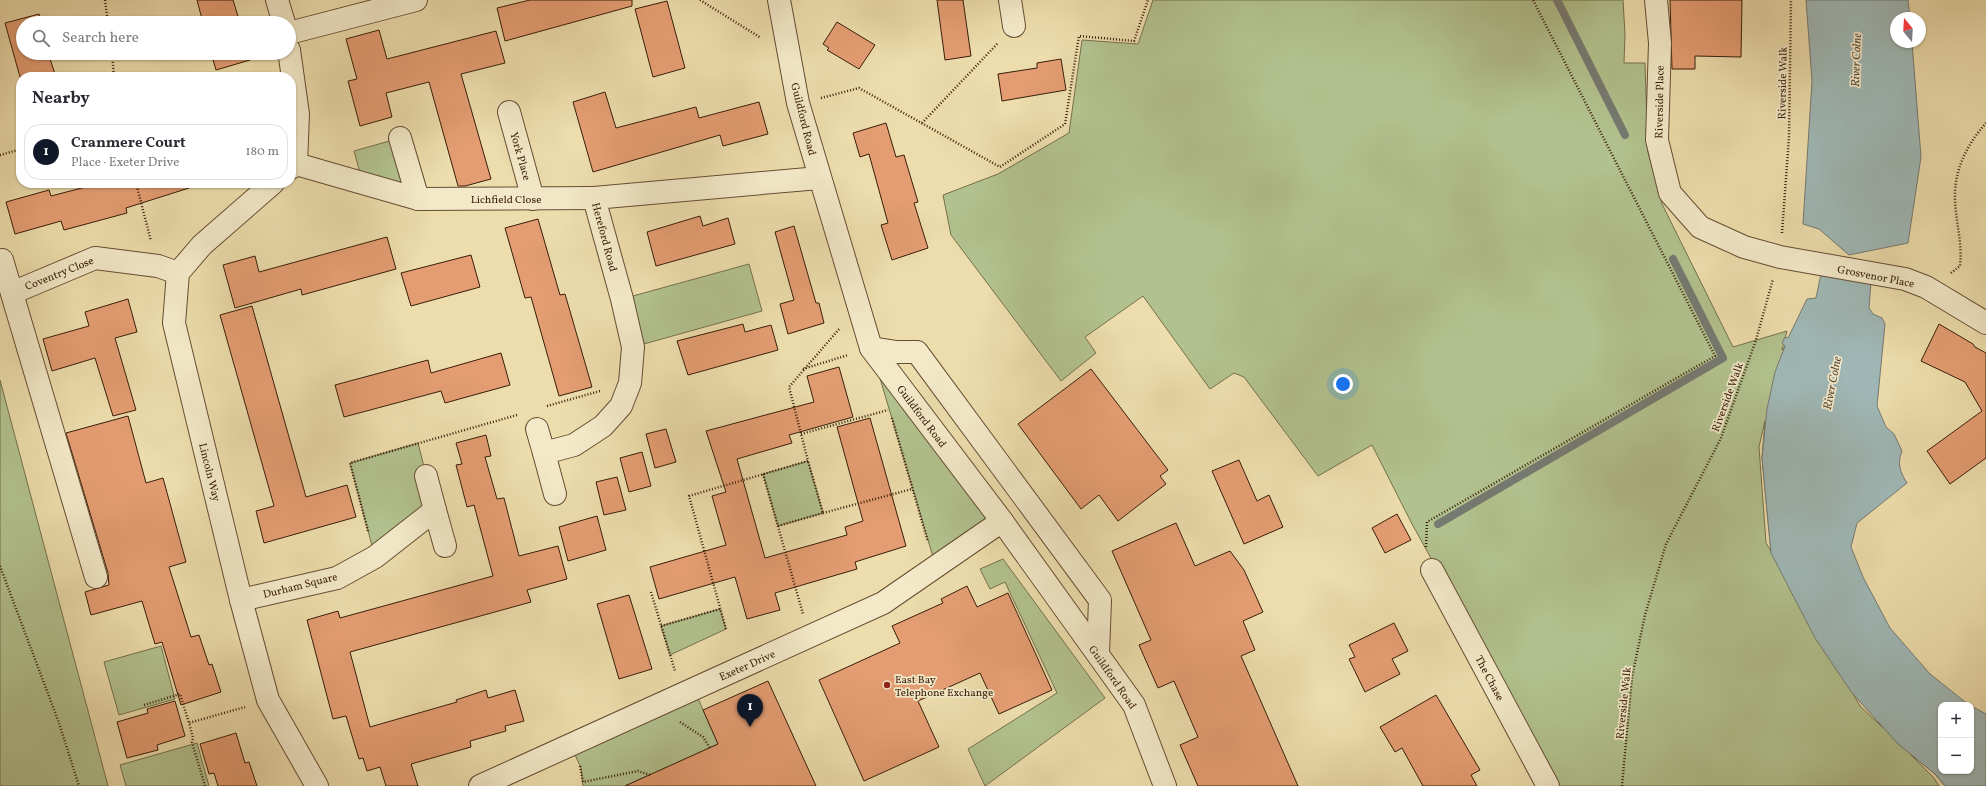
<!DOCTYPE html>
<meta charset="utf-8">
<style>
body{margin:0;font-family:Vollkorn,serif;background:#f7f7f7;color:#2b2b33}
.controls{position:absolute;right:12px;bottom:12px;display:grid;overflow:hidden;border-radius:8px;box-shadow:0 1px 3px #0004}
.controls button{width:36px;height:36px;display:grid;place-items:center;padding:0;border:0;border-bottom:1px solid #e1e1e2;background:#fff;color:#2b2b33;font:20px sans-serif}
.compass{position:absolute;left:1890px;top:12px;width:36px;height:36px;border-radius:50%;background:#fff;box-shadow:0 1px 3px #0004;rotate:342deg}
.you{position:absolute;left:1343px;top:384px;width:14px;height:14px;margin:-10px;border:3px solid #fff;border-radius:50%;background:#1a73e8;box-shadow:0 0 0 6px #1a73e833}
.badge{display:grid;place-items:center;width:26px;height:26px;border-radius:50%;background:#111827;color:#fff;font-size:13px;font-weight:700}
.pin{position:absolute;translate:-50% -33px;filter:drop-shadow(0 1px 2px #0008)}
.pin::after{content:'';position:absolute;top:21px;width:14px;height:12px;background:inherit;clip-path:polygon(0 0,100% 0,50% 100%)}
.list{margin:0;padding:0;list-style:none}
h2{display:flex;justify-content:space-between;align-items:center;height:52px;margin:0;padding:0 16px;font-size:17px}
h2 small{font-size:13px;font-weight:400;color:#7c7c81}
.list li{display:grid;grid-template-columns:26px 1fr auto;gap:12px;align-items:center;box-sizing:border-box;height:56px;margin:0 8px 8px;padding:0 8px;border:1px solid #e1e1e2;border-radius:16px}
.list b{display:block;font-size:15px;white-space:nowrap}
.list p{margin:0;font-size:13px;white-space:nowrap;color:#7c7c81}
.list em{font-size:13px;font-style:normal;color:#7c7c81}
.icon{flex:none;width:22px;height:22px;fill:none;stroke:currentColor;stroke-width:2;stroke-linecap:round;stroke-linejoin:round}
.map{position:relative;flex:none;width:1986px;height:786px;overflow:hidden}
.search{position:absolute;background:#fff;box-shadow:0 1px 3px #0004;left:16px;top:16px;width:280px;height:44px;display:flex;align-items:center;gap:10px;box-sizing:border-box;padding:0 14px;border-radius:22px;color:#7c7c81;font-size:15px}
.panel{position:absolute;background:#fff;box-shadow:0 1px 3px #0004;left:16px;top:72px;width:280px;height:116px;border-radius:16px}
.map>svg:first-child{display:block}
.green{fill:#b2c28e;stroke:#75704c;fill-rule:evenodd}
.water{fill:#9fb8b6;stroke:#767a71}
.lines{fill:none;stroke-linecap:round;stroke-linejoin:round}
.stream{stroke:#767a71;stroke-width:8}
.building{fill:#e49d72;stroke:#381d09}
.minor-casing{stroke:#654d32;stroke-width:24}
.path{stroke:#381d09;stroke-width:2.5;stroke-dasharray:1 2;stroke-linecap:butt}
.minor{stroke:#f3e9c9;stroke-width:22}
.poi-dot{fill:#8f2418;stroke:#f3e9c9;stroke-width:1.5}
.labels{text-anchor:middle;stroke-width:3.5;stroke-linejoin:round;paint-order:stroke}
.street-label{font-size:11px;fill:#381d09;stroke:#f3e9c9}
.poi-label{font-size:11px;fill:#381d09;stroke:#f3e9c9;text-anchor:start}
.water-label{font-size:12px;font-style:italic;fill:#574c3d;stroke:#f3e9c9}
</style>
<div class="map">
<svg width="1986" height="786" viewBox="0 0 1986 786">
<rect width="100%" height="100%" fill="#edddac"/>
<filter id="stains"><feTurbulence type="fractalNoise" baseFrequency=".005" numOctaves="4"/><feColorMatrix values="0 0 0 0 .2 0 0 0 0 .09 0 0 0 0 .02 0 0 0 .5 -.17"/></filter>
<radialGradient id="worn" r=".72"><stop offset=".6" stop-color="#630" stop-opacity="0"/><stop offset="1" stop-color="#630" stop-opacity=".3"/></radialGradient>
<g class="green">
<path d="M1153,0H1623L1625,34L1624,63H1645L1648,152L1662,204L1733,347L1787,331L1782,350L1785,346L1774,557L1860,706L1880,725L1941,771H1971L1986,786H1945L1935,774L1908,752L1934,778L1939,786H1557L1411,522L1372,445L1318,476L1244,377L1234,373L1210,389L1143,296L1085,337L1096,353L1061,381L951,235L943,195L998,174L1069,133L1082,40L1138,44ZM1765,421L1762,458L1771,551L1766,543L1759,447Z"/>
<polygon points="400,138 418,199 363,184 354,151"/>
<polygon points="749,264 762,311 633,347 622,299"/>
<polygon points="871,348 1002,521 936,567"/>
<polygon points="0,380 108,786 0,786"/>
<polygon points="418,443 435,510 375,557 350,463"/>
<polygon points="808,461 823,513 778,526 763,474"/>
<polygon points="1003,559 1105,698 985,786 968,749 1057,693 1005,582 990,589 980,569"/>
<polygon points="720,609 726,629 670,655 661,626"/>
<polygon points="161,646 175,699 119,715 104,662"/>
<polygon points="694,689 718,744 625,786 583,786 581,768 571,746"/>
<polygon points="197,743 209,786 126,786 120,765"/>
</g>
<g class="water">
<polygon points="1806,0 1908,0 1910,18 1896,18 1896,42 1912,42 1921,157 1908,243 1849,255 1819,229 1803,224 1812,81"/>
<path d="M1821,274L1871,282L1869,308L1873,314L1882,318L1885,324L1877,406L1886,427L1894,434L1902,451C1897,463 1900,472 1907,483L1857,523L1851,547L1863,577L1890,628L1930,674L1969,705H1941V771H1971V706L1986,714V786H1945L1935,774L1898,744L1852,693L1815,638L1771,553L1762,458L1767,409L1775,372L1785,346L1782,343L1785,337L1788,338L1807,299L1816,298Z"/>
</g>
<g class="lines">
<g class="stream">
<polyline points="1557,0 1625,135"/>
<polyline points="1438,524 1723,358 1673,259"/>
</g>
</g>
<g class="building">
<polygon points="197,0 233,0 240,23 203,23"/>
<polygon points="530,0 632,0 632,6 505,41 497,8"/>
<polygon points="937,0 963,0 971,56 945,60"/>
<polygon points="1670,0 1742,0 1741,57 1695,56 1695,69 1672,69"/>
<polygon points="667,1 685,68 653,77 635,9"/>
<polygon points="39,14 42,23 23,23 23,53 50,53 51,56 49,56 56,77 20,77 5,23"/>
<polygon points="837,22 875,45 859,69 827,50 829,48 823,44"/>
<polygon points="379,30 387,59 496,31 505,63 461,74 491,179 465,186 458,186 429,82 386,93 392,117 360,126 348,81 357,79 346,39"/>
<polygon points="211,53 248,53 250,60 216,70"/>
<polygon points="1061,59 1066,90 1002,101 998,74 1037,68 1037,63"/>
<polygon points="605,92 616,128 696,107 699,118 759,102 768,134 723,146 720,135 593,172 573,102"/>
<polygon points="886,123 896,157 904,155 918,202 914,203 928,248 892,260 881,225 888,223 869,154 860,157 853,133"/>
<polygon points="101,183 189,183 189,188 126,208 127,213 64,230 61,221 15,234 6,202 49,190 51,196"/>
<polygon points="700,216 703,226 728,218 735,244 656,266 647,232"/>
<polygon points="538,219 560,295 565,294 592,387 559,396 531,297 525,298 505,228"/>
<polygon points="794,226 816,303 819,303 824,323 788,334 780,304 794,300 775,232"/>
<polygon points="387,237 396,269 302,295 301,289 235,308 223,265 255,256 259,272"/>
<polygon points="471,255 480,287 411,306 401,273"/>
<polygon points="128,299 137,332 115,338 136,410 113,416 95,358 52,371 43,339 89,326 85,312"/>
<polygon points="252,306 306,497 347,485 356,517 264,543 256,511 274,506 220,315"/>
<polygon points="743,324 745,332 771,325 778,350 688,375 677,341"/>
<polygon points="1939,324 1973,344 1975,347 1986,353 1986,458 1950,484 1927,451 1982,411 1965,382 1921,361"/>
<polygon points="501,353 510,385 445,403 441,391 344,417 335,385 428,360 431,373"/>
<polygon points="839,367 853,417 789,435 792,443 737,459 765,558 847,535 845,527 863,521 837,427 870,418 906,546 855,562 857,569 775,593 780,610 747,619 735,577 659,599 650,567 726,545 712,496 726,492 706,431 814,402 807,376"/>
<polygon points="1091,369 1168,470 1160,476 1166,484 1118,521 1099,495 1081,509 1018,424"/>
<polygon points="128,416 146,483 163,478 186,562 169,567 191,637 199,635 209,665 212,664 221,692 181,705 162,642 155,644 142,601 91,615 85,592 109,585 108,573 66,433"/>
<polygon points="666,429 676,462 655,468 646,434"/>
<polygon points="486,435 491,456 485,457 497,499 504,498 519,556 558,546 567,579 527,590 531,602 350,652 370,727 457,702 456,700 486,690 488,698 515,690 524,721 505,726 506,731 470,741 471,747 411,764 418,786 386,786 380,767 367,771 363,758 359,759 346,716 333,719 307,620 338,611 340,618 493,576 474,505 467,507 456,465 462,464 456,443"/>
<polygon points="642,452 651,486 629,492 620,458"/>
<polygon points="1239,460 1257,501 1269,495 1283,527 1244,544 1212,471"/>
<polygon points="617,477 626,510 604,515 596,482"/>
<polygon points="1397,514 1411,540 1385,553 1372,528"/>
<polygon points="597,516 606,550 568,561 559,527"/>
<polygon points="1176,523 1195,566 1230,551 1244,570 1263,612 1243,621 1255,650 1241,656 1298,786 1198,786 1180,745 1198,737 1174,681 1158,688 1139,645 1151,640 1112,551"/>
<polygon points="967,586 977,607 1008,593 1052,690 999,714 980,673 918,701 939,747 864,781 819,680 900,643 892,626 943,603 941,599"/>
<polygon points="629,595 652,669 619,679 597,604"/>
<polygon points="1394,623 1408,651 1392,659 1400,674 1365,692 1349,659 1355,657 1349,645"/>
<polygon points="768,681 816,786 625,786 718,744 703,710"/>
<polygon points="1436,695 1480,770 1471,775 1477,786 1423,786 1402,748 1395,752 1380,727"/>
<polygon points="175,701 185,736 157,745 158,750 127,758 117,722 148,713 147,709"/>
<polygon points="236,733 245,763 249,762 257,786 218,786 214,773 209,774 200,744"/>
</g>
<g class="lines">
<g class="minor-casing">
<g id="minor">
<polyline points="277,0 284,23"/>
<polyline points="779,0 798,103 871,348 1002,521 1134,705 1165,786"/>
<polyline points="1010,0 1014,26"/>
<polyline points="1656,0 1660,43 1657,140 1670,193 1700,227 1744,247 1780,257 1905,279 1926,287 1986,323"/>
<polyline points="289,33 416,0"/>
<polyline points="289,50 298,114 296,164 291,168"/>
<polyline points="509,112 533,199"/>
<polyline points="400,138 418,199"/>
<polyline points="296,164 418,199 594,198"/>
<polyline points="273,183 202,245 178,273 174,323 241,600 268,700 317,786"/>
<polyline points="2,260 96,577"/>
<polyline points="12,293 95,258 158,266 178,273"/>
<polyline points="871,348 897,352 917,352 1100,600 1098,654"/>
<polyline points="537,429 544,453"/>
<polyline points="555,494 544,453 574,445 603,426 621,406 630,383 633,347 622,299 594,198 819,178"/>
<polyline points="435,510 445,546"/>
<polyline points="1432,570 1548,786"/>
<polyline points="241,600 337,578 375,557 435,510 426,476"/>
<polyline points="480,786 883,603 1002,521"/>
</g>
</g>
<g class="path">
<polyline points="105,0 108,23"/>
<polyline points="700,0 761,38"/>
<polyline points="112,53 114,77"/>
<polyline points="821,98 859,88 1000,167 1065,124 1079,36 1134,41 1148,0"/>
<polyline points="922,123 998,43"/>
<polyline points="0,155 21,149"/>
<polyline points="136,183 151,241"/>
<polyline points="1782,233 1789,137 1791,0"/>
<path d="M1951,273L1960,266C1963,241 1954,217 1955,192C1956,166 1969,142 1986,123"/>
<polyline points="803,369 848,355"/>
<polyline points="547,406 600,391"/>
<polyline points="892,418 928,542"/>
<polyline points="801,434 888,410"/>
<polyline points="763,474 803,614"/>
<polyline points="823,513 912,489"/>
<polyline points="778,526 823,513 808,461"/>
<polyline points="368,531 350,463 517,415"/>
<polyline points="1426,547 1427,522 1715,356 1533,0"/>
<polyline points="0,566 59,723 79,786"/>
<polyline points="651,592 675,671"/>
<polyline points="661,626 720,609"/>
<polyline points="726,629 689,496 808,461 789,387 840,328"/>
<polyline points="144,705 180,694 189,723"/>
<polyline points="680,722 703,737 710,748"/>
<polyline points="580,766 583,782 638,771 650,775"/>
<polyline points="205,786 192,742 193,738 189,723 245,707"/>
<polyline points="1622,786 1632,677 1645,615 1666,544 1721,438 1756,340 1773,279"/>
</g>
<use href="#minor" class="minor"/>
</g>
<circle class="poi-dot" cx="887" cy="685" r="4"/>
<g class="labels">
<g class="street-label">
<text transform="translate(1782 83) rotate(-89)" y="4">Riverside Walk</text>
<text transform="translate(1659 102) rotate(-89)" y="4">Riverside Place</text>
<text transform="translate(804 119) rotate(76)" y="4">Guildford Road</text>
<text transform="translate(521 156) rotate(74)" y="4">York Place</text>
<text x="506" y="203">Lichfield Close</text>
<text transform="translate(605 237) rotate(75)" y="4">Hereford Road</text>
<text transform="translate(59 273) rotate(-22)" y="4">Coventry Close</text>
<text transform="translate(1876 276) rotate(11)" y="4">Grosvenor Place</text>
<text transform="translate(1727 397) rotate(-70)" y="4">Riverside Walk</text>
<text transform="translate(922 416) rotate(53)" y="4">Guildford Road</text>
<text transform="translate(210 472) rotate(76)" y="4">Lincoln Way</text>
<text transform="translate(300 585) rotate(-14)" y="4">Durham Square</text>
<text transform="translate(747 665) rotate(-24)" y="4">Exeter Drive</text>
<text transform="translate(1113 677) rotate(55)" y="4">Guildford Road</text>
<text transform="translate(1490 678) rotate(62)" y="4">The Chase</text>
<text transform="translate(1623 703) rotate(-84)" y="4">Riverside Walk</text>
</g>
<g class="poi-label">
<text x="895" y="683">East Bay<tspan x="895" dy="13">Telephone Exchange</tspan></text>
</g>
<g class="water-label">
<text transform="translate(1856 60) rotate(-88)" y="4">River Colne</text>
<text transform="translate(1832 383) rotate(-79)" y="4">River Colne</text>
</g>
</g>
<rect width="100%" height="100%" filter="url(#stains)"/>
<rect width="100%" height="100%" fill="url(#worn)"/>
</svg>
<div class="controls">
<button>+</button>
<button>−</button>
</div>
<svg class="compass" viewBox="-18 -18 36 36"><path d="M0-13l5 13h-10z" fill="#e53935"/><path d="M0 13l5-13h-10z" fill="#7c7c81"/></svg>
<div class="you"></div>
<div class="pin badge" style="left:750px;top:727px">1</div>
<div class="search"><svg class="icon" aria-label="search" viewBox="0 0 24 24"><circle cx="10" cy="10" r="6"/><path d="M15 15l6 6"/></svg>Search here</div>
<section class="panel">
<h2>Nearby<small></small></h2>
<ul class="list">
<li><span class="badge">1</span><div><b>Cranmere Court</b><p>Place · Exeter Drive</p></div><em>180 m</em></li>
</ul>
</section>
</div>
